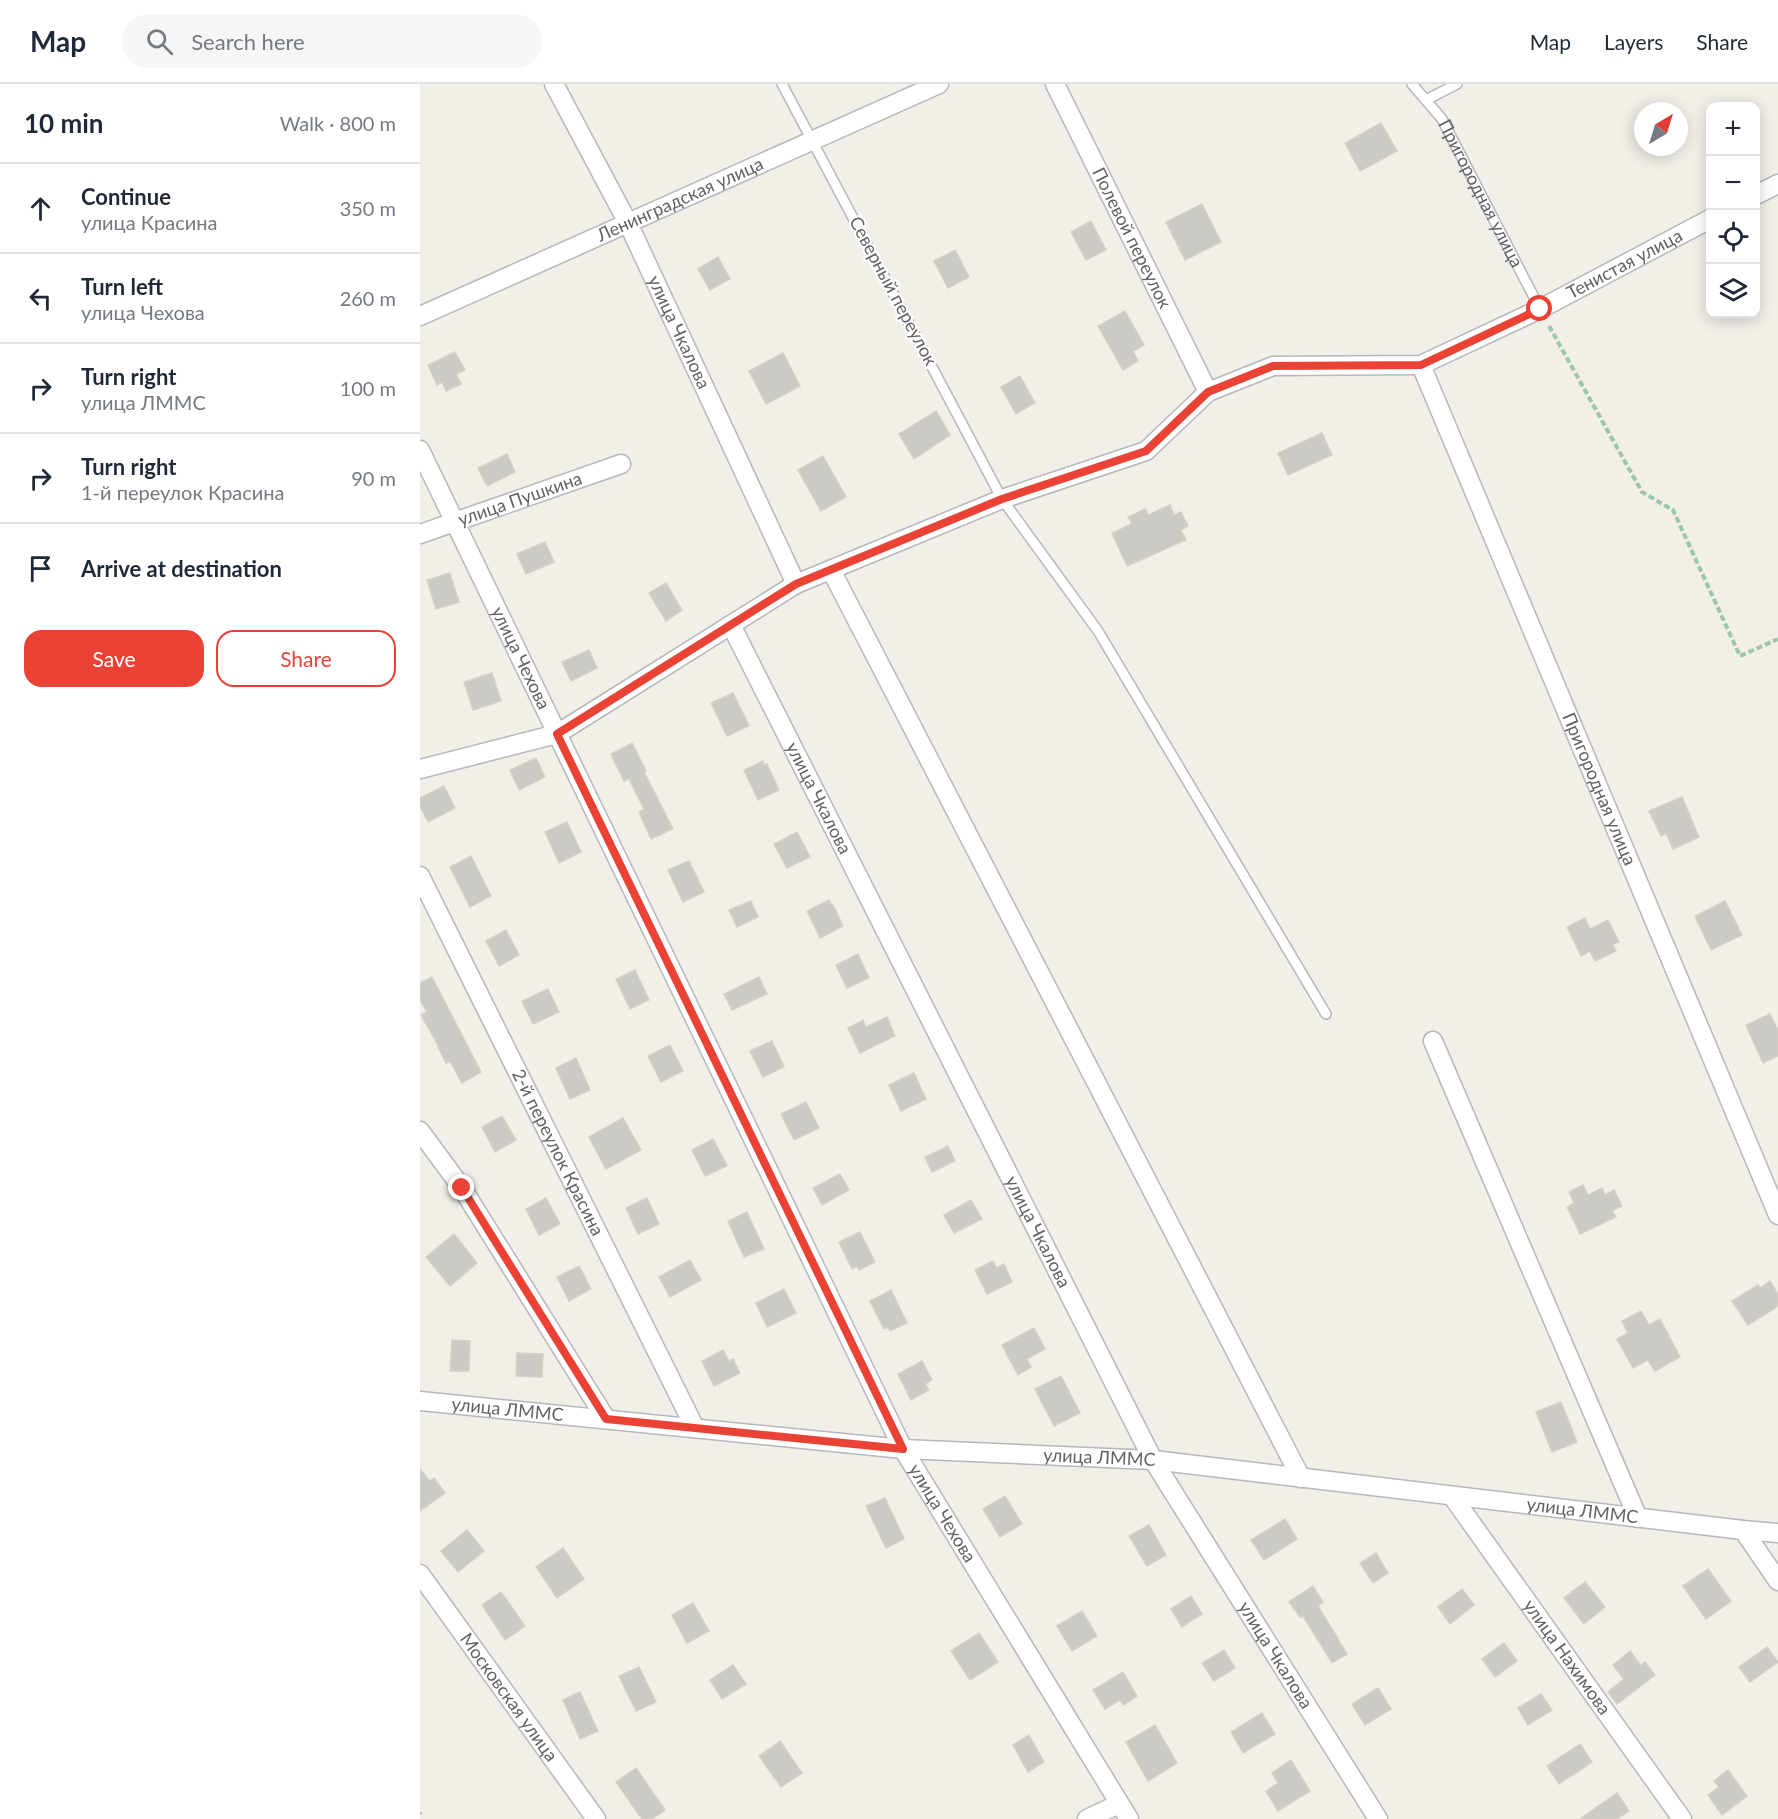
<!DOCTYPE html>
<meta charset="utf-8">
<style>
body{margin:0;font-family:Lato,sans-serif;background:#f6f6f7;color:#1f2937}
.controls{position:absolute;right:18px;top:18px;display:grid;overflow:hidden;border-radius:12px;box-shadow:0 3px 15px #0003}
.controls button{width:54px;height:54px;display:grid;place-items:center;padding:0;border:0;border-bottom:2px solid #e0e1e3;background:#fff;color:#1f2937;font:30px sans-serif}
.compass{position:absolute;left:1214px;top:18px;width:54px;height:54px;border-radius:50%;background:#fff;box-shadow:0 3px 15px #0003;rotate:38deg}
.stop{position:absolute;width:18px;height:18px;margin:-14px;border:4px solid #ea4335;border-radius:50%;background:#fff}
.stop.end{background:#ea4335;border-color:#fff;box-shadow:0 2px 6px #0008}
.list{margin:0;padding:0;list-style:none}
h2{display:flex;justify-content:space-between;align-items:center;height:78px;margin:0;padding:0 24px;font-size:26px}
h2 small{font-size:20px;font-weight:400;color:#747a83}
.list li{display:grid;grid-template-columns:39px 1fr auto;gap:18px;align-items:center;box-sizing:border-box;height:90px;padding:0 24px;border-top:2px solid #e0e1e3}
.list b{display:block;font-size:22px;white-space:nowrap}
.list p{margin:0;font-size:20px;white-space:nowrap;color:#747a83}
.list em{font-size:20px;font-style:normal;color:#747a83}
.actions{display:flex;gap:12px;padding:18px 24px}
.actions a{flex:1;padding:14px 0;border:2px solid #ea4335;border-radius:18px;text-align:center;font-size:21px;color:#ea4335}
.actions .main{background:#ea4335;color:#fff}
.icon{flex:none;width:33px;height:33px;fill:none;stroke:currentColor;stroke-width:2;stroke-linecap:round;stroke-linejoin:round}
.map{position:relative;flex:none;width:1358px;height:1735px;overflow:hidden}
header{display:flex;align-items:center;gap:36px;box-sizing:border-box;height:84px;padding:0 30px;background:#fff;border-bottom:2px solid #e0e1e3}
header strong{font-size:28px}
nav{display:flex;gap:33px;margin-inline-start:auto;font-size:21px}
.search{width:420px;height:54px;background:#f6f6f7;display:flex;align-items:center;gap:15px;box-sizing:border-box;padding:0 21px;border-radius:33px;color:#747a83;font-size:22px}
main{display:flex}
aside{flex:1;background:#fff}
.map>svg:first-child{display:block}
.building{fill:#cccac5;stroke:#d6d1c6;stroke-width:1.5}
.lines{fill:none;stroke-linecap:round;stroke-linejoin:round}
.service-casing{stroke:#b5b8bc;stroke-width:12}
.minor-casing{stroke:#b5b8bc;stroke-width:21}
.path{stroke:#9cc7a9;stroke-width:4;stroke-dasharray:6 3;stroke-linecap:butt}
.service{stroke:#fff;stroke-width:9}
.minor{stroke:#fff;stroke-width:18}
.rail{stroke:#b6b7b8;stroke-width:4.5;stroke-dasharray:1.5 8;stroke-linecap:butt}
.route{stroke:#ea4335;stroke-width:8}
.labels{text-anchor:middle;stroke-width:4.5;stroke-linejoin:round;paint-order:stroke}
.street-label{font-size:18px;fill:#5f6368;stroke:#fff}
</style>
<header>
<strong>Map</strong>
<div class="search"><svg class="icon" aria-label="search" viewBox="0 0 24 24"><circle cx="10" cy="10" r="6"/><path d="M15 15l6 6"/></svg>Search here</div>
<nav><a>Map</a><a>Layers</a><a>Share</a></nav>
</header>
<main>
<aside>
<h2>10 min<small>Walk · 800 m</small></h2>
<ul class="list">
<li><svg class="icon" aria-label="ahead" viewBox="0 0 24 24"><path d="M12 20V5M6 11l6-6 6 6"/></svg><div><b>Continue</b><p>улица Красина</p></div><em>350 m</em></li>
<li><svg class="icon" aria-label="left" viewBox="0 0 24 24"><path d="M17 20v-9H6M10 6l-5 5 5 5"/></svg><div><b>Turn left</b><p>улица Чехова</p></div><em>260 m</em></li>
<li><svg class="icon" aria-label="right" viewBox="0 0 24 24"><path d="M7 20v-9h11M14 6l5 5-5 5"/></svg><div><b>Turn right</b><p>улица ЛММС</p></div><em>100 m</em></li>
<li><svg class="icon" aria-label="right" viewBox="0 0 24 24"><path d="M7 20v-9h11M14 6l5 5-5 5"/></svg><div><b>Turn right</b><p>1-й переулок Красина</p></div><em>90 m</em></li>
<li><svg class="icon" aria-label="arrive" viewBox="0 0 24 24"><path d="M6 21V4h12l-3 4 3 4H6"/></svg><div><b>Arrive at destination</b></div></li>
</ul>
<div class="actions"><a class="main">Save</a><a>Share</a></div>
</aside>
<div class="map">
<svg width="1358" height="1735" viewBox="0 0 1358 1735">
<rect width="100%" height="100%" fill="#f1efe8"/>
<g class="building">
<polygon points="961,39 977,67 940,87 925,59"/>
<polygon points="782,120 801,158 765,176 746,138"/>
<polygon points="671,137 686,166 666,176 651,148"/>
<polygon points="535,166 549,193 528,204 514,177"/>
<polygon points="298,173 310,195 290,206 278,185"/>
<polygon points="705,227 724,261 713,267 718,277 703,286 678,242"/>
<polygon points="35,268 45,286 36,290 41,300 26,307 22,298 17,301 8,281"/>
<polygon points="363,269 380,302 346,320 329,287"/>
<polygon points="600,292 615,319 596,330 581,303"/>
<polygon points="516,327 530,351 494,375 479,350"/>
<polygon points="902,349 912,371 868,391 858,369"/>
<polygon points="87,370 95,388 67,402 58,384"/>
<polygon points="403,372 426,413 401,427 378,386"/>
<polygon points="750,421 754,431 761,428 768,442 761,446 766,456 707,482 692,449 712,440 708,433 725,425 728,431"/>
<polygon points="125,458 134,478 106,490 97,470"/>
<polygon points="30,489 39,518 16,525 7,496"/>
<polygon points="246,499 262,526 246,537 229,509"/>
<polygon points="169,566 177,584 151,597 142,578"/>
<polygon points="72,589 81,617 53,626 44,598"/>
<polygon points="313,609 329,642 307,652 291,619"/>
<polygon points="212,659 226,687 224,688 253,745 231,755 219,728 224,725 209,695 204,697 191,670"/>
<polygon points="116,674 125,693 99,706 90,686"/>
<polygon points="343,677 344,681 347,680 359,706 338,716 324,686"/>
<polygon points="24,702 35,724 8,738 0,722 0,714"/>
<polygon points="1262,713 1279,753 1253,765 1246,749 1241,752 1229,727"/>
<polygon points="147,738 161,768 139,779 125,748"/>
<polygon points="377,748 390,773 367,784 354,760"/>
<polygon points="51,772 71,812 50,823 30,783"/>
<polygon points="269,777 284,808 263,818 248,786"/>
<polygon points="409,816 412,822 413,821 423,842 400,854 387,827"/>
<polygon points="331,817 338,833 317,843 309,826"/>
<polygon points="1305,817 1322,851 1291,866 1275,832"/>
<polygon points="1165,834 1170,845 1188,836 1199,858 1193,860 1196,867 1175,877 1170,867 1161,872 1147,843"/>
<polygon points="86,846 99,871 79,882 66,857"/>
<polygon points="438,870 449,894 427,904 416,881"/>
<polygon points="215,886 229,916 210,925 196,895"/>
<polygon points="12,893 61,988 42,999 30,977 26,979 18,963 19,963 1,931 7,928 0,916 0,899"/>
<polygon points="339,893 347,910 312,926 304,910"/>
<polygon points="128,905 139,928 113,940 102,917"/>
<polygon points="1350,930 1358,946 1358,972 1343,979 1326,941"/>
<polygon points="467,933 475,952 440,969 428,944 443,936 446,943"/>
<polygon points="352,957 364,983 343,993 330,967"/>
<polygon points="250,961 263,987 241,998 228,972"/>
<polygon points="156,974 170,1006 150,1015 136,984"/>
<polygon points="494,989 506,1015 481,1027 469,1001"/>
<polygon points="386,1018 399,1044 374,1056 361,1030"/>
<polygon points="82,1032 96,1056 75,1068 62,1043"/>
<polygon points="203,1034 221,1066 186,1085 169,1053"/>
<polygon points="293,1055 307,1082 285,1092 272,1066"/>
<polygon points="528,1062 535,1077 512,1088 505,1073"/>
<polygon points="420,1090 429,1106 402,1121 393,1104"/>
<polygon points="1163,1101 1168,1111 1182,1104 1185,1111 1194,1106 1202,1122 1192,1127 1196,1133 1160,1150 1147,1123 1154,1119 1149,1108"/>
<polygon points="126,1114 140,1140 119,1151 106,1125"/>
<polygon points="227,1114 239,1140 218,1150 206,1124"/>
<polygon points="551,1116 562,1135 534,1149 524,1131"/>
<polygon points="327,1128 344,1165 324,1173 308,1137"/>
<polygon points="440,1148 455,1178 439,1186 437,1182 432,1185 419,1158"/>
<polygon points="34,1150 57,1179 30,1202 6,1173"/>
<polygon points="270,1176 281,1196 250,1213 239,1193"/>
<polygon points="573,1177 576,1184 584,1180 592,1198 567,1210 555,1186"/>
<polygon points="159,1182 171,1205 149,1217 137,1193"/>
<polygon points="1350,1197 1358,1210 1358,1222 1328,1241 1312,1217 1338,1201 1340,1204"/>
<polygon points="364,1205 376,1229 347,1243 336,1219"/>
<polygon points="471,1206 487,1239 470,1247 468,1243 464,1245 450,1217"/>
<polygon points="1221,1227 1229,1241 1240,1235 1260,1273 1235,1287 1228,1276 1213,1284 1197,1255 1208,1249 1202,1237"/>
<polygon points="614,1244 625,1265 607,1275 611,1283 598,1291 582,1261"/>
<polygon points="32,1256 50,1257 49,1287 30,1287"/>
<polygon points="303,1266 309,1277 313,1275 320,1289 294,1302 282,1277"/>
<polygon points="97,1269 123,1270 122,1293 96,1292"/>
<polygon points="502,1277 512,1296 505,1300 509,1306 491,1316 478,1290"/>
<polygon points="641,1292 660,1329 634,1342 615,1305"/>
<polygon points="1141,1318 1157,1358 1132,1368 1116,1328"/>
<polygon points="0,1385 10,1397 14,1394 25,1409 0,1427"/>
<polygon points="585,1412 602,1440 580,1453 563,1425"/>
<polygon points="465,1414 484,1455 466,1464 446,1422"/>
<polygon points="865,1435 877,1455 844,1476 831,1456"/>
<polygon points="729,1441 746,1471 727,1482 709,1452"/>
<polygon points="47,1446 64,1467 38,1488 21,1467"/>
<polygon points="143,1464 164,1495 137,1514 116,1483"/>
<polygon points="956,1469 968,1489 953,1499 940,1479"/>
<polygon points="1288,1485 1311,1517 1286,1535 1263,1502"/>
<polygon points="1165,1498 1185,1523 1164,1540 1144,1514"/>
<polygon points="893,1502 903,1518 898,1522 927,1570 912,1579 883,1532 880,1533 869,1518"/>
<polygon points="1042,1505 1054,1521 1030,1540 1018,1523"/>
<polygon points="81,1508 105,1542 85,1556 62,1521"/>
<polygon points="771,1512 782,1530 762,1543 751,1525"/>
<polygon points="273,1519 289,1547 267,1559 252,1531"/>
<polygon points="662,1527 677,1552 652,1567 637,1542"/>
<polygon points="559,1549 578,1578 550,1596 531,1567"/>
<polygon points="1084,1559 1097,1577 1075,1593 1062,1575"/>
<polygon points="1347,1563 1358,1578 1330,1598 1319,1583"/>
<polygon points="804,1566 815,1584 794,1597 782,1579"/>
<polygon points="1210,1567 1221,1582 1225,1578 1235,1591 1197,1620 1188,1608 1204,1595 1193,1581"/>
<polygon points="313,1581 326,1600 302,1615 290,1596"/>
<polygon points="219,1583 236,1618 216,1627 199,1592"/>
<polygon points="703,1588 717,1612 704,1621 700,1616 685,1625 673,1606"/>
<polygon points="958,1604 971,1625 945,1641 932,1620"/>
<polygon points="160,1608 178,1647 160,1655 143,1616"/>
<polygon points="1121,1610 1132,1626 1108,1641 1098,1624"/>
<polygon points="842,1629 855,1650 823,1669 811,1648"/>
<polygon points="735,1641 757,1679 728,1697 706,1658"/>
<polygon points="609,1651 624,1678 608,1688 593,1661"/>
<polygon points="360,1657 382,1689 361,1703 339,1672"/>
<polygon points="1160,1660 1172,1678 1139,1700 1127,1682"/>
<polygon points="871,1676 890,1707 858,1727 846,1707 858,1699 852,1689"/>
<polygon points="216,1684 245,1726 232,1735 222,1735 196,1698"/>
<polygon points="1308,1686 1327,1712 1302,1731 1288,1711 1299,1703 1294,1697"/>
<polygon points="1197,1709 1209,1727 1197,1735 1160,1735"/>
</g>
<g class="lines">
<g class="service-casing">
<g id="service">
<polyline points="362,0 582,415 678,547 906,930"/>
<path id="s1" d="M992,0L1022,35L1120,225"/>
<polyline points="1006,16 1037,0"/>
</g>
</g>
<g class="minor-casing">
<g id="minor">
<path id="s2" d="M134,0L208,139L376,500"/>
<path id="s3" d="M635,0L788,308"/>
<polyline points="1336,111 1358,100"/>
<path id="s4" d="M0,232L519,0"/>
<path id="s5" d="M1001,281L1358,1131"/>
<path id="s6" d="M0,366L483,1365L709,1735"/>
<path id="s7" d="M0,450L201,380"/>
<polyline points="411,486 881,1394"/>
<path id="s8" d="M311,541L733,1376L958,1735"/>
<path id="s9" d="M0,685L137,650L376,500L582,415L726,367L788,308L853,282L1001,281L1120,225L1290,135"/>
<path id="s10" d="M0,792L275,1344"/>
<polyline points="1013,957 1218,1434"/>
<polyline points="0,1047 42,1104 186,1335"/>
<path id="s11" d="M0,1317L483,1365L733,1376L1323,1446L1358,1449"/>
<path id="s12" d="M1032,1412L1262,1735"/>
<polyline points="1323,1446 1358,1497"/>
<path id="s13" d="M0,1490L176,1735"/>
<polyline points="667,1735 699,1720"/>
</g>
</g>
<polyline class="path" points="1129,242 1222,408 1253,426 1320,572 1358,555"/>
<use href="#service" class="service"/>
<use href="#minor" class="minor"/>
<polyline class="rail" points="0,1729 4,1735"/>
</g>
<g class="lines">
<polyline class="route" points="42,1104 186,1335 483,1365 137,650 376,500 582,415 726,367 788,308 853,282 1001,281 1120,225"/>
</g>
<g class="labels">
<g class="street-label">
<text dy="6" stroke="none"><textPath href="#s1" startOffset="130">Пригородная улица</textPath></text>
<text dy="6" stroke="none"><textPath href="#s4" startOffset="285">Ленинградская улица</textPath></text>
<text dy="6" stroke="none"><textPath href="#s3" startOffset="172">Полевой переулок</textPath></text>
<text dy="6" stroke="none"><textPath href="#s9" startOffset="1329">Тенистая улица</textPath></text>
<text transform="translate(473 207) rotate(62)" y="6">Северный переулок</text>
<text dy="6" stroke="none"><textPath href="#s2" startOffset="278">улица Чкалова</textPath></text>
<text dy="6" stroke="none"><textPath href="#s7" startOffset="106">улица Пушкина</textPath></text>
<text dy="6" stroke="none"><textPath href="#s6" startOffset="231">улица Чехова</textPath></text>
<text dy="6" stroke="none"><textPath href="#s5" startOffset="460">Пригородная улица</textPath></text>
<text dy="6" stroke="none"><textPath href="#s8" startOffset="194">улица Чкалова</textPath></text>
<text dy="6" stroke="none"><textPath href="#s10" startOffset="309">2-й переулок Красина</textPath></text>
<text dy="6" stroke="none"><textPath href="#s8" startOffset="680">улица Чкалова</textPath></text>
<text dy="6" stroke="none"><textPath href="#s11" startOffset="88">улица ЛММС</textPath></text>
<text dy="6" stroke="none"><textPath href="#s11" startOffset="682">улица ЛММС</textPath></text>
<text dy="6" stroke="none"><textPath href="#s11" startOffset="1168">улица ЛММС</textPath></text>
<text dy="6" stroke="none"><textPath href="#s6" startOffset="1185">улица Чехова</textPath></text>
<text dy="6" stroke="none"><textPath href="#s8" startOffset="1166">улица Чкалова</textPath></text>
<text dy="6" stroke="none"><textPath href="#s12" startOffset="198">улица Нахимова</textPath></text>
<text dy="6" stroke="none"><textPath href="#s13" startOffset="152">Московская улица</textPath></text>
</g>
</g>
</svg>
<div class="controls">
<button>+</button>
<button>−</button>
<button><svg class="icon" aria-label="locate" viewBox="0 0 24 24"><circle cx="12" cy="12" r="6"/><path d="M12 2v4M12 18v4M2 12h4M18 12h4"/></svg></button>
<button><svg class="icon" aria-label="layers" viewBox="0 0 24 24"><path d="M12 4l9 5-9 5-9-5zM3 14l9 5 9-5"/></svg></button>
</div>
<svg class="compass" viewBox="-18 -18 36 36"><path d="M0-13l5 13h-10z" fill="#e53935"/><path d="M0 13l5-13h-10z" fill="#747a83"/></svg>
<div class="stop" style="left:1120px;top:225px"></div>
<div class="stop end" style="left:42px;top:1104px"></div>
</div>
</main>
